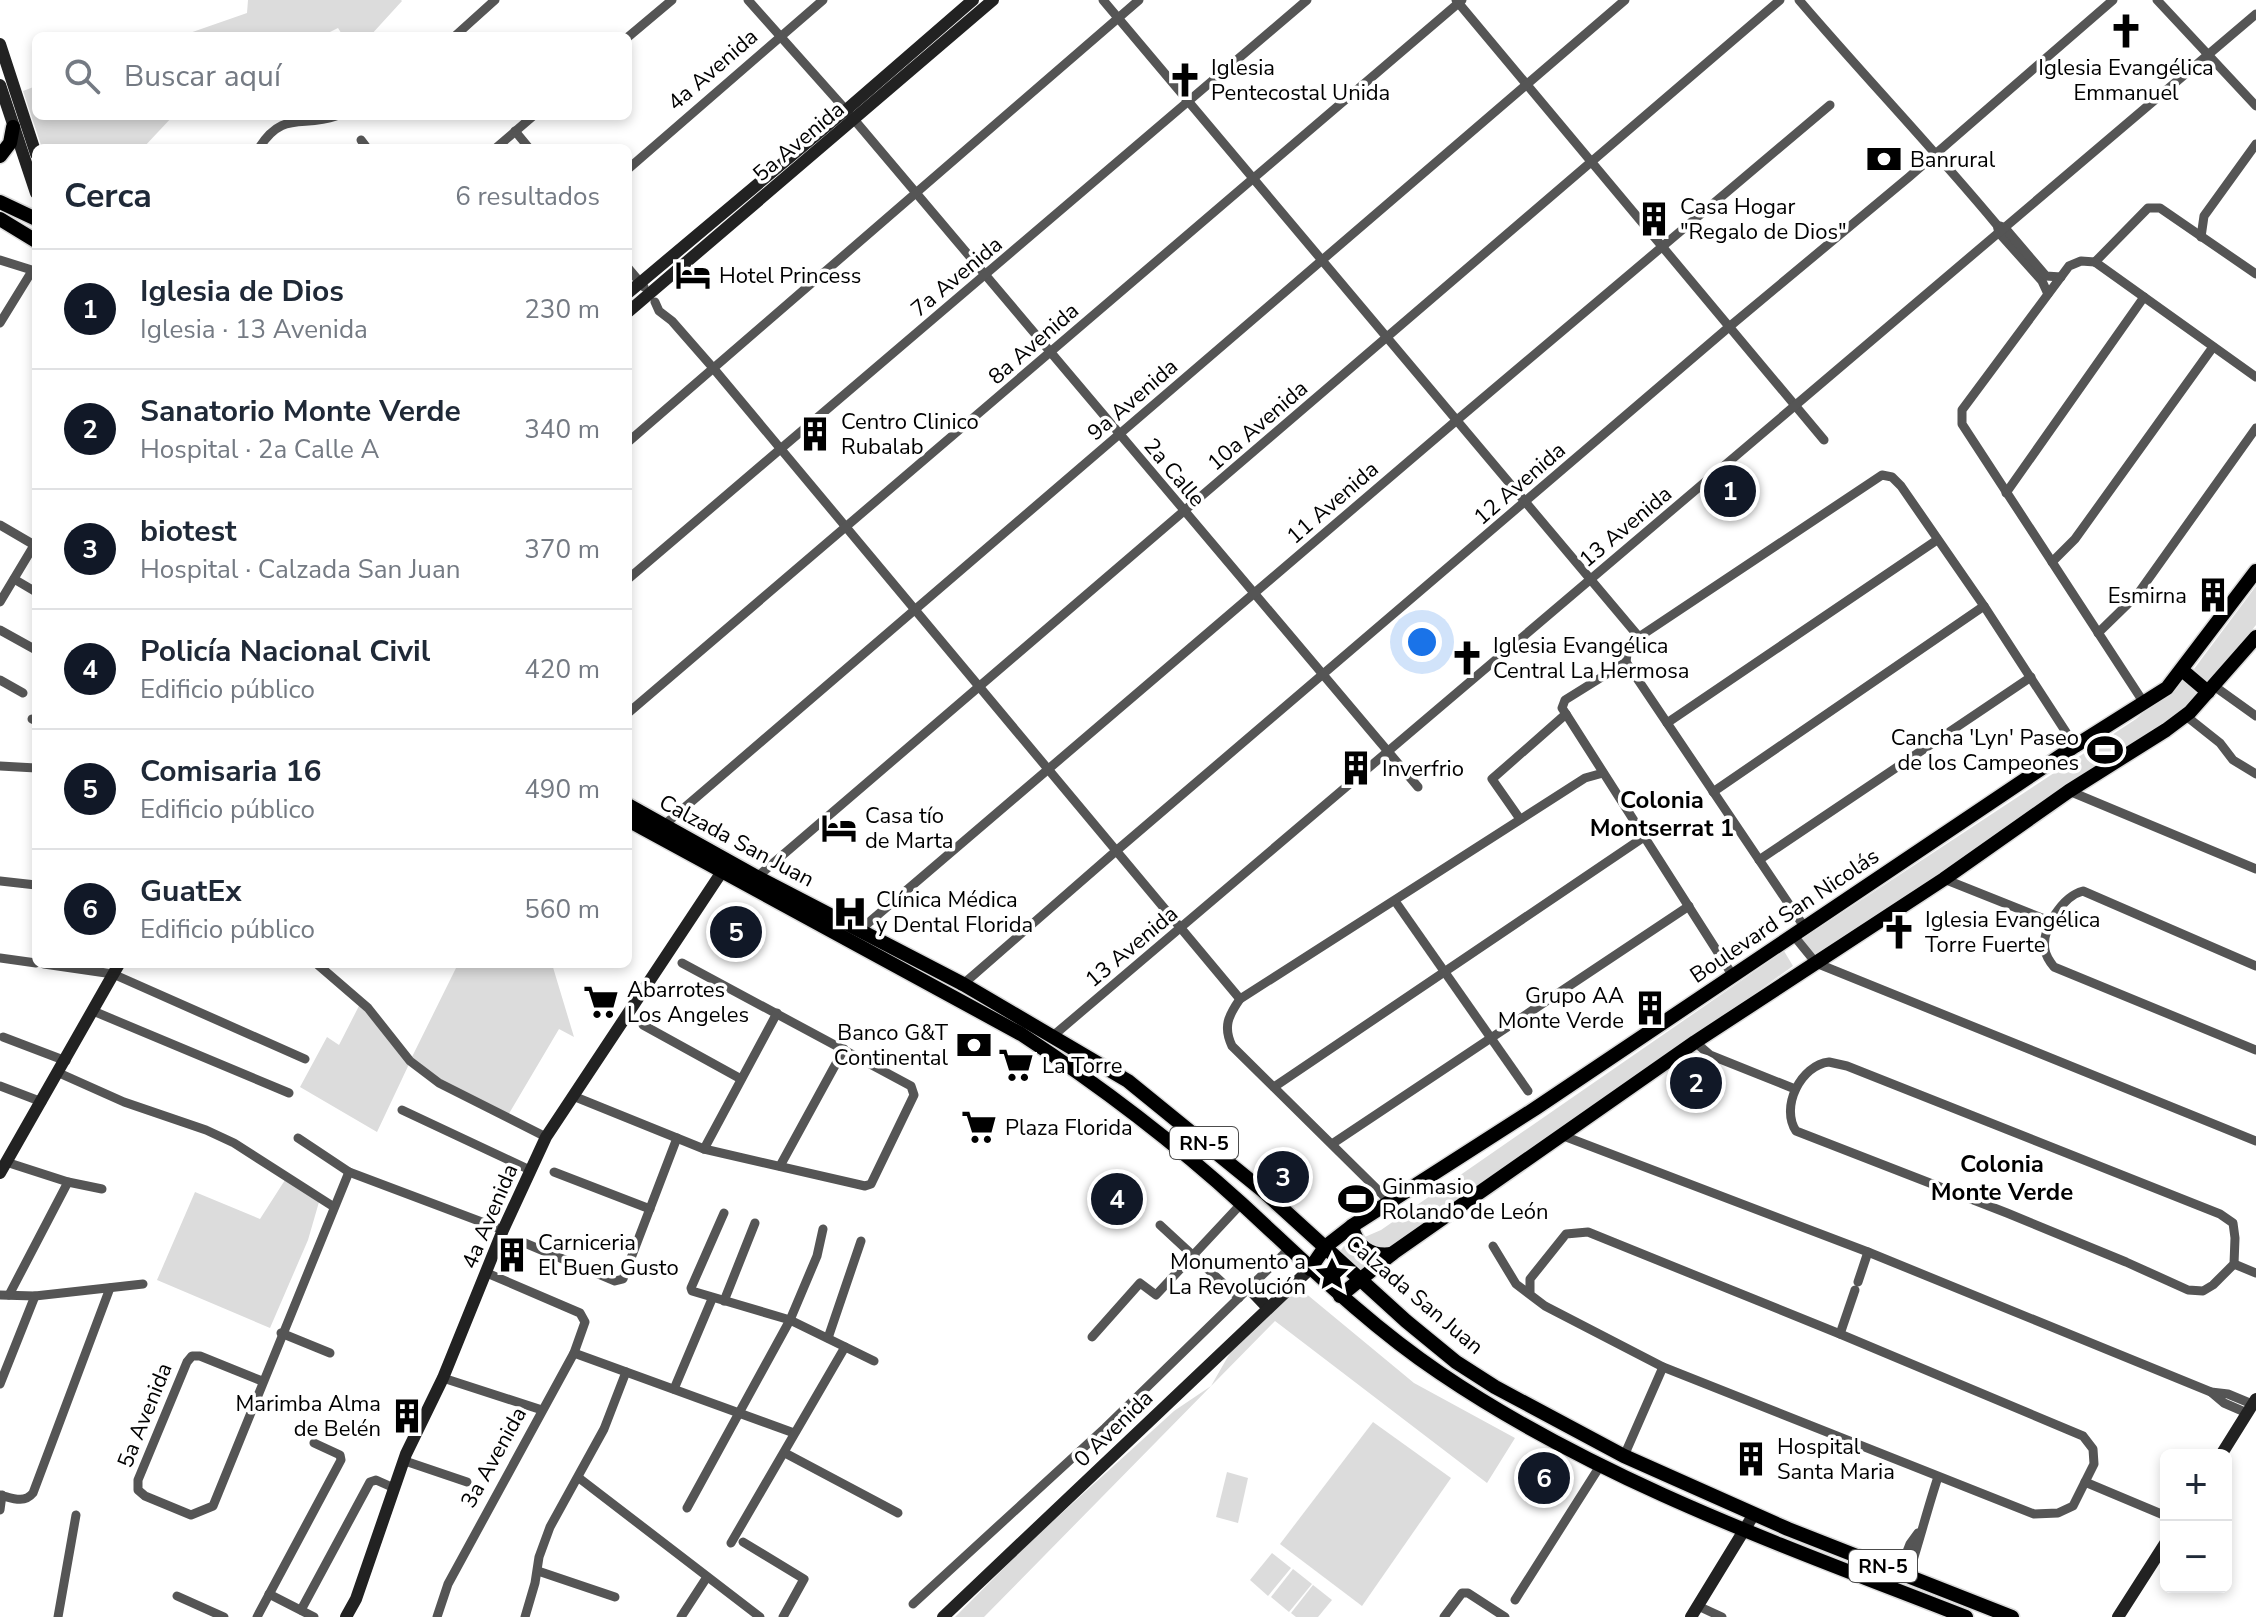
<!DOCTYPE html>
<html lang="es">
<meta charset="utf-8">
<style>
body{margin:0;font-family:"Nunito Sans",sans-serif;background:#f6f6f7;color:#1f2937}
.controls{position:absolute;right:24px;bottom:24px;display:grid;overflow:hidden;border-radius:12px;box-shadow:0 4px 12px #0003}
.controls button{width:72px;height:72px;display:grid;place-items:center;padding:0;border:0;border-bottom:2px solid #e0e1e3;background:#fff;color:#1f2937;font:40px sans-serif}
.you{position:absolute;left:1422px;top:642px;width:28px;height:28px;margin:-20px;border:6px solid #fff;border-radius:50%;background:#1a73e8;box-shadow:0 0 0 12px #1a73e833}
.badge{display:grid;place-items:center;width:52px;height:52px;border-radius:50%;background:#111827;color:#fff;font-size:26px;font-weight:700}
.pin{position:absolute;translate:-50% -50%;border:4px solid #fff;box-shadow:0 2px 8px #0006}
.list{margin:0;padding:0;list-style:none}
h2{display:flex;justify-content:space-between;align-items:center;height:104px;margin:0;padding:0 32px;font-size:34px}
h2 small{font-size:26px;font-weight:400;color:#747a83}
.list li{display:grid;grid-template-columns:52px 1fr auto;gap:24px;align-items:center;box-sizing:border-box;height:120px;padding:0 32px;border-top:2px solid #e0e1e3}
.list b{display:block;font-size:30px;white-space:nowrap}
.list p{margin:0;font-size:26px;white-space:nowrap;color:#747a83}
.list em{font-size:26px;font-style:normal;color:#747a83}
.icon{flex:none;width:44px;height:44px;fill:none;stroke:currentColor;stroke-width:2;stroke-linecap:round;stroke-linejoin:round}
.map{position:relative;flex:none;width:2256px;height:1617px;overflow:hidden}
.search{position:absolute;background:#fff;box-shadow:0 4px 12px #0003;left:32px;top:32px;width:600px;height:88px;display:flex;align-items:center;gap:20px;box-sizing:border-box;padding:0 28px;border-radius:12px;color:#747a83;font-size:30px}
.panel{position:absolute;background:#fff;box-shadow:0 4px 12px #0003;left:32px;top:144px;width:600px;height:824px;border-radius:12px}
.map>svg:first-child{display:block}
.green{fill:#dcdcdc}
.lines{fill:none;stroke-linecap:round;stroke-linejoin:round}
.primary-casing{stroke:#dbdbdb;stroke-width:17}
.street{stroke:#555;stroke-width:9}
.secondary{stroke:#222;stroke-width:12}
.primary{stroke:#000;stroke-width:14}
.labels{text-anchor:middle;stroke-width:7;stroke-linejoin:round;paint-order:stroke}
.shield{fill:#fff;stroke:#4c4c4c;stroke-width:2}
.shield-label{font-size:20px;font-weight:bold;fill:#000}
.poi-label{font-size:22px;fill:#000;stroke:#fff;text-anchor:start}
.street-label{font-size:22px;fill:#000;stroke:#fff}
.neighbourhood-label{font-size:24px;font-weight:bold;fill:#000;stroke:#fff}
</style>
<div class="map">
<svg width="2256" height="1617" viewBox="0 0 2256 1617">
<rect width="100%" height="100%" fill="#fff"/>
<g class="green">
<polygon points="248,0 401,0 402,1 370,36 343,36 338,28 322,36 181,36 247,13"/>
<polygon points="36,86 36,116 173,116 143,148 42,148 23,91"/>
<polygon points="2256,586 2256,625 2209,683 2194,669"/>
<polygon points="2182,678 2197,694 2172,718 2137,742 1809,961 1796,943 2136,719"/>
<polygon points="1784,951 1793,966 1366,1273 1339,1253 1344,1246 1381,1230"/>
<polygon points="451,964 552,964 574,1037 559,1029 507,1117 410,1062 377,1132 300,1087 327,1037 339,1045 361,1002 410,1061 456,968"/>
<polygon points="285,1180 319,1202 308,1240 270,1328 157,1280 195,1192 260,1219"/>
<polygon points="1297,1291 1304,1292 1414,1383 1515,1438 1487,1483 1275,1321 984,1617 955,1617 1030,1542 1174,1411 1211,1386 1230,1353 1289,1294"/>
<polygon points="1373,1422 1451,1478 1362,1606 1280,1544"/>
<polygon points="1227,1472 1248,1478 1238,1523 1216,1517"/>
<polygon points="1272,1553 1291,1568 1268,1596 1250,1580"/>
<polygon points="1293,1569 1312,1584 1289,1612 1271,1597"/>
<polygon points="1313,1585 1332,1600 1318,1617 1296,1617 1291,1613"/>
</g>
<g class="lines">
<g class="primary-casing">
<g id="primary">
<polyline points="0,156 10,143 13,127"/>
<polyline points="0,202 36,219"/>
<polyline points="0,219 36,241"/>
<polyline points="2182,670 2208,692"/>
<polyline points="628,805 757,877 963,984 1128,1081 1262,1190 1406,1321 1456,1362 1495,1387 1624,1456 1788,1529 2012,1617"/>
<path d="M628,820L1021,1034C1099,1085 1173,1141 1242,1204C1306,1263 1367,1324 1440,1373C1601,1482 1787,1547 1966,1617"/>
<path d="M1352,1226C1357,1247 1370,1257 1392,1254"/>
<polyline points="1310,1269 1325,1247 1352,1226 1536,1108 2075,746 2167,688 2256,571"/>
<polyline points="1340,1296 1393,1253 1695,1042 1944,879 2069,791 2166,730 2190,712 2256,637"/>
</g>
</g>
<g class="street">
<polyline points="748,0 846,110 1418,787"/>
<polyline points="1103,0 1639,637"/>
<polyline points="1456,0 1824,440"/>
<path d="M1799,0C1864,76 1933,148 1997,225L1999,233L2042,281L2048,294"/>
<polyline points="2157,0 2256,106"/>
<polyline points="455,36 495,0"/>
<polyline points="628,37 672,0"/>
<polyline points="515,131 529,148"/>
<polyline points="361,140 367,148"/>
<path d="M259,148C283,110 302,128 336,116"/>
<polyline points="496,148 533,116"/>
<polyline points="628,169 823,0"/>
<polyline points="2000,226 2005,228 2046,276 2061,277"/>
<polyline points="2201,237 2204,216 2256,144"/>
<polyline points="0,260 35,271"/>
<polyline points="2095,262 2081,261 2069,266 1962,410 1962,424 2144,703"/>
<polyline points="2095,262 2148,208 2160,208 2256,274"/>
<polyline points="2095,262 2256,377"/>
<polyline points="628,268 644,287"/>
<polyline points="655,302 659,311 672,321 714,369 1240,999"/>
<polyline points="0,323 32,271"/>
<polyline points="628,442 1139,0"/>
<polyline points="2006,493 2144,297"/>
<polyline points="0,525 36,546"/>
<polyline points="2052,562 2075,539 2213,347"/>
<polyline points="14,579 36,592"/>
<polyline points="628,579 1307,0"/>
<polyline points="0,602 36,542"/>
<polyline points="0,630 36,650"/>
<polyline points="2098,633 2137,595 2256,428"/>
<polyline points="1626,662 1805,928"/>
<polyline points="0,680 23,693"/>
<polyline points="2214,686 2256,716"/>
<polyline points="628,713 1462,0"/>
<polyline points="1566,714 1733,976"/>
<polyline points="2186,716 2220,743 2233,760 2256,774"/>
<polyline points="32,719 36,721"/>
<polyline points="1667,723 1937,540"/>
<polyline points="0,766 36,768"/>
<polyline points="2069,791 2256,869"/>
<polyline points="1713,792 1984,606"/>
<polyline points="1520,819 1492,779 1566,714 1562,708 1565,700 1626,662 1627,654 1639,637 1882,475 1892,477 1901,486 1984,606 2075,746"/>
<polyline points="663,826 1625,0"/>
<polyline points="1759,860 2031,677"/>
<polyline points="757,877 1780,0"/>
<polyline points="1944,879 2052,922"/>
<polyline points="0,881 36,885"/>
<polyline points="1395,901 1528,1091"/>
<polyline points="860,930 1457,420 1830,105"/>
<polyline points="1794,936 1816,963 2256,1141"/>
<polyline points="0,958 36,963"/>
<polyline points="44,964 113,974 305,1059"/>
<polyline points="317,964 368,1008 410,1061 439,1083 546,1137"/>
<path d="M2256,966L2083,891C2063,896 2041,929 2045,950C2046,957 2050,962 2054,967L2256,1050"/>
<polyline points="961,986 1116,851 1729,327 1909,177 2113,0"/>
<polyline points="93,1011 289,1093"/>
<polyline points="643,1025 741,1079"/>
<polyline points="1054,1035 2256,14"/>
<polyline points="3,1037 66,1061"/>
<polyline points="1695,1042 1710,1055 1795,1089"/>
<path d="M1829,1062L1847,1066L2220,1214L2233,1223L2235,1238L2234,1264L2213,1285L2203,1291L2188,1290L2126,1262L2007,1213L1796,1131C1780,1107 1801,1065 1829,1062Z"/>
<polyline points="59,1073 124,1102 206,1130 234,1143 334,1207"/>
<polyline points="0,1086 42,1102"/>
<polyline points="1274,1087 1644,837"/>
<polyline points="573,1096 704,1149 865,1186 871,1184 914,1095 911,1086 682,963"/>
<polyline points="402,1110 530,1170"/>
<polyline points="1561,1135 1868,1252 2211,1392 2228,1394 2252,1404"/>
<polyline points="298,1138 349,1172 503,1230"/>
<polyline points="1332,1144 1689,906"/>
<polyline points="704,1149 777,1013"/>
<polyline points="6,1162 68,1182 102,1189"/>
<polyline points="780,1166 844,1049"/>
<polyline points="554,1172 650,1209"/>
<path d="M1390,1202L1232,1046C1223,1027 1228,1016 1240,999L1585,778L1603,773"/>
<polyline points="724,1213 691,1288 692,1291 790,1320 874,1361"/>
<polyline points="1160,1225 1239,1298"/>
<polyline points="520,1241 615,1281 623,1279 677,1138"/>
<polyline points="1493,1246 1516,1284 1545,1306 1663,1367 2034,1514 2058,1513 2073,1506 2094,1464 2093,1449 2083,1436 1840,1334 1588,1232 1566,1234 1530,1279 1530,1293"/>
<polyline points="2234,1264 2256,1273"/>
<polyline points="1858,1282 1868,1252"/>
<polyline points="0,1295 35,1296 143,1284"/>
<polyline points="9,1295 68,1182"/>
<polyline points="724,1301 755,1223"/>
<polyline points="281,1333 330,1353"/>
<polyline points="1840,1334 1855,1290"/>
<polyline points="1092,1337 1140,1283 1156,1295 1241,1204"/>
<polyline points="828,1338 861,1241"/>
<polyline points="574,1353 794,1433"/>
<polyline points="443,1378 542,1410"/>
<polyline points="262,1381 200,1356 192,1356 187,1362 138,1480 138,1490 145,1496 191,1515 213,1506 349,1172"/>
<polyline points="0,1384 35,1296"/>
<polyline points="674,1389 712,1299"/>
<polyline points="2211,1392 2224,1403 2247,1413"/>
<polyline points="785,1453 898,1513"/>
<polyline points="1624,1456 1663,1367"/>
<polyline points="405,1461 467,1482"/>
<polyline points="579,1478 760,1617"/>
<polyline points="2085,1482 2166,1516"/>
<path d="M0,1495C12,1498 24,1504 33,1493L110,1288"/>
<polyline points="687,1508 790,1320 817,1256 823,1229"/>
<polyline points="0,1510 2,1495"/>
<polyline points="743,1542 804,1579 783,1617"/>
<polyline points="731,1543 845,1347"/>
<polyline points="538,1571 615,1597"/>
<polyline points="1899,1572 1910,1544 1918,1533"/>
<path d="M1908,1576C1919,1543 1927,1510 1938,1477"/>
<polyline points="269,1594 314,1617"/>
<polyline points="177,1596 224,1617"/>
<polyline points="1515,1600 1600,1466"/>
<polyline points="913,1604 1105,1428 1289,1249"/>
<polyline points="1698,1606 1722,1617"/>
<polyline points="301,1610 370,1482 376,1480 394,1488"/>
<polyline points="58,1617 76,1515"/>
<polyline points="257,1617 341,1460 340,1455 314,1443"/>
<polyline points="437,1617 448,1584 574,1353 585,1322 580,1313 487,1273"/>
<polyline points="525,1617 535,1583 539,1557 550,1527 604,1429 626,1372"/>
<polyline points="681,1617 707,1577"/>
<polyline points="1444,1617 1462,1593 1468,1593 1505,1617"/>
</g>
<g class="secondary">
<polyline points="0,44 36,154"/>
<polyline points="0,85 36,193"/>
<polyline points="628,293 846,110 973,0"/>
<polyline points="628,312 993,0"/>
<polyline points="0,1173 119,964"/>
<polyline points="1249,1288 1268,1308"/>
<polyline points="2221,1455 2256,1399"/>
<polyline points="346,1617 356,1599 406,1454 443,1378 503,1230 546,1137 727,864"/>
<polyline points="943,1617 1310,1269"/>
<polyline points="1691,1617 1754,1514"/>
<polyline points="2118,1617 2166,1542"/>
</g>
<use href="#primary" class="primary"/>
</g>
<defs>
<g id="church-bare" transform="scale(2.76)"><path d="M-1.2-6h2.4v3.5h3.3v2.4h-3.3V6h-2.4V-.1h-3.3v-2.4h3.3Z" fill="#000" stroke="#fff" stroke-width="2.5" paint-order="stroke"/></g>
<g id="bank-bare" transform="scale(2.76)"><path d="M-6-4H6V4H-6ZM0-2.3a2.3 2.3 0 1 0 0 4.6a2.3 2.3 0 1 0 0-4.6Z" fill="#000" stroke="#fff" stroke-width="2.5" paint-order="stroke"/></g>
<g id="building-bare" transform="scale(2.76)"><path d="M-4-6H4V6H1V3H-1V6H-4ZM-2.5-4.3h1.7v1.8h-1.7ZM.8-4.3h1.7v1.8H.8ZM-2.5-1h1.7V.8h-1.7ZM.8-1h1.7V.8H.8Z" fill="#000" stroke="#fff" stroke-width="2.5" paint-order="stroke"/></g>
<g id="hotel-bare" transform="scale(2.76)"><path d="M-6-4.5h1.5V1H6V5H4.5V3h-9V5H-6ZM-4 0a1.8 1.8 0 1 1 3.6 0ZM.5 0V-2.5h3Q6-2.5 6 0Z" fill="#000" stroke="#fff" stroke-width="2.5" paint-order="stroke"/></g>
<g id="stadium-bare" transform="scale(2.76)"><path d="M0-5a6.5 5 0 1 0 0 10a6.5 5 0 1 0 0-10ZM-3.5-1.8h7v3.6h-7Z" fill="#000" stroke="#fff" stroke-width="2.5" paint-order="stroke"/></g>
<g id="hospital-bare" transform="scale(2.76)"><path d="M-5-5h3v3.5h4V-5h3V5h-3V1.5h-4V5h-3Z" fill="#000" stroke="#fff" stroke-width="2.5" paint-order="stroke"/></g>
<g id="supermarket-bare" transform="scale(2.76)"><path d="M-6-5.5h2.5l.6 2H6L4.5 2H-2.5L-4.4-4H-6ZM-1.5 3.2a1.3 1.3 0 1 0 .1 0ZM3 3.2a1.3 1.3 0 1 0 .1 0Z" fill="#000" stroke="#fff" stroke-width="2.5" paint-order="stroke"/></g>
<g id="sight-bare" transform="scale(2.76)"><path d="M0-6L1.8-2.2L6-1.7L2.9 1.2L3.7 5.4L0 3.3L-3.7 5.4L-2.9 1.2L-6-1.7L-1.8-2.2Z" fill="#000" stroke="#fff" stroke-width="2.5" paint-order="stroke"/></g>
</defs>
<g fill-rule="evenodd">
<use href="#church-bare" x="2126" y="31"/>
<use href="#church-bare" x="1185" y="80"/>
<use href="#bank-bare" x="1884" y="159"/>
<use href="#building-bare" x="1654" y="219"/>
<use href="#hotel-bare" x="693" y="275"/>
<use href="#building-bare" x="815" y="434"/>
<use href="#building-bare" x="2213" y="595"/>
<use href="#church-bare" x="1467" y="658"/>
<use href="#stadium-bare" x="2105" y="750"/>
<use href="#building-bare" x="1356" y="768"/>
<use href="#hotel-bare" x="839" y="828"/>
<use href="#hospital-bare" x="850" y="912"/>
<use href="#church-bare" x="1899" y="932"/>
<use href="#supermarket-bare" x="601" y="1002"/>
<use href="#building-bare" x="1650" y="1008"/>
<use href="#bank-bare" x="974" y="1045"/>
<use href="#supermarket-bare" x="1016" y="1065"/>
<use href="#supermarket-bare" x="979" y="1127"/>
<use href="#stadium-bare" x="1356" y="1199"/>
<use href="#building-bare" x="512" y="1255"/>
<use href="#sight-bare" x="1332" y="1274"/>
<use href="#building-bare" x="407" y="1416"/>
<use href="#building-bare" x="1751" y="1459"/>
</g>
<g class="labels">
<g class="shield">
<rect x="1170" y="1127" width="68" height="32" rx="6"/>
<rect x="1849" y="1550" width="68" height="32" rx="6"/>
</g>
<g class="shield-label">
<text x="1204" y="1150">RN-5</text>
<text x="1883" y="1573">RN-5</text>
</g>
<g class="poi-label">
<text x="1211" y="75">Iglesia<tspan x="1211" dy="25">Pentecostal Unida</tspan></text>
<text x="2126" y="75" text-anchor="middle">Iglesia Evangélica<tspan x="2126" dy="25">Emmanuel</tspan></text>
<text x="1910" y="167">Banrural</text>
<text x="1680" y="214">Casa Hogar<tspan x="1680" dy="25">"Regalo de Dios"</tspan></text>
<text x="719" y="283">Hotel Princess</text>
<text x="841" y="429">Centro Clinico<tspan x="841" dy="25">Rubalab</tspan></text>
<text x="2187" y="603" text-anchor="end">Esmirna</text>
<text x="1493" y="653">Iglesia Evangélica<tspan x="1493" dy="25">Central La Hermosa</tspan></text>
<text x="2079" y="745" text-anchor="end">Cancha 'Lyn' Paseo<tspan x="2079" dy="25">de los Campeones</tspan></text>
<text x="1382" y="776">Inverfrio</text>
<text x="865" y="823">Casa tío<tspan x="865" dy="25">de Marta</tspan></text>
<text x="876" y="907">Clínica Médica<tspan x="876" dy="25">y Dental Florida</tspan></text>
<text x="1925" y="927">Iglesia Evangélica<tspan x="1925" dy="25">Torre Fuerte</tspan></text>
<text x="627" y="997">Abarrotes<tspan x="627" dy="25">Los Angeles</tspan></text>
<text x="1624" y="1003" text-anchor="end">Grupo AA<tspan x="1624" dy="25">Monte Verde</tspan></text>
<text x="948" y="1040" text-anchor="end">Banco G&amp;T<tspan x="948" dy="25">Continental</tspan></text>
<text x="1042" y="1073">La Torre</text>
<text x="1005" y="1135">Plaza Florida</text>
<text x="1382" y="1194">Ginmasio<tspan x="1382" dy="25">Rolando de León</tspan></text>
<text x="538" y="1250">Carniceria<tspan x="538" dy="25">El Buen Gusto</tspan></text>
<text x="1306" y="1269" text-anchor="end">Monumento a<tspan x="1306" dy="25">La Revolución</tspan></text>
<text x="381" y="1411" text-anchor="end">Marimba Alma<tspan x="381" dy="25">de Belén</tspan></text>
<text x="1777" y="1454">Hospital<tspan x="1777" dy="25">Santa Maria</tspan></text>
</g>
<g class="street-label">
<text transform="translate(712 69) rotate(-41)" y="8">4a Avenida</text>
<text transform="translate(798 141) rotate(-40)" y="8">5a Avenida</text>
<text transform="translate(956 276) rotate(-40)" y="8">7a Avenida</text>
<text transform="translate(1033 343) rotate(-41)" y="8">8a Avenida</text>
<text transform="translate(1132 399) rotate(-41)" y="8">9a Avenida</text>
<text transform="translate(1257 425) rotate(-41)" y="8">10a Avenida</text>
<text transform="translate(1175 472) rotate(50)" y="8">2a Calle</text>
<text transform="translate(1519 483) rotate(-41)" y="8">12 Avenida</text>
<text transform="translate(1332 502) rotate(-41)" y="8">11 Avenida</text>
<text transform="translate(1625 526) rotate(-40)" y="8">13 Avenida</text>
<text transform="translate(737 840) rotate(28)" y="8">Calzada San Juan</text>
<text transform="translate(1784 915) rotate(-34)" y="8">Boulevard San Nicolás</text>
<text transform="translate(1131 946) rotate(-40)" y="8">13 Avenida</text>
<text transform="translate(489 1216) rotate(-67)" y="8">4a Avenida</text>
<text transform="translate(1415 1294) rotate(40)" y="8">Calzada San Juan</text>
<text transform="translate(144 1415) rotate(-68)" y="8">5a Avenida</text>
<text transform="translate(1113 1428) rotate(-44)" y="8">0 Avenida</text>
<text transform="translate(493 1457) rotate(-61)" y="8">3a Avenida</text>
</g>
<g class="neighbourhood-label">
<text x="1662" y="808">Colonia<tspan x="1662" dy="28">Montserrat 1</tspan></text>
<text x="2002" y="1172">Colonia<tspan x="2002" dy="28">Monte Verde</tspan></text>
</g>
</g>
</svg>
<div class="controls">
<button>+</button>
<button>−</button>
</div>
<div class="you"></div>
<div class="pin badge" style="left:1730px;top:491px">1</div>
<div class="pin badge" style="left:1696px;top:1083px">2</div>
<div class="pin badge" style="left:1283px;top:1177px">3</div>
<div class="pin badge" style="left:1117px;top:1199px">4</div>
<div class="pin badge" style="left:736px;top:932px">5</div>
<div class="pin badge" style="left:1544px;top:1478px">6</div>
<div class="search"><svg class="icon" aria-label="search" viewBox="0 0 24 24"><circle cx="10" cy="10" r="6"/><path d="M15 15l6 6"/></svg>Buscar aquí</div>
<section class="panel">
<h2>Cerca<small>6 resultados</small></h2>
<ul class="list">
<li><span class="badge">1</span><div><b>Iglesia de Dios</b><p>Iglesia · 13 Avenida</p></div><em>230 m</em></li>
<li><span class="badge">2</span><div><b>Sanatorio Monte Verde</b><p>Hospital · 2a Calle A</p></div><em>340 m</em></li>
<li><span class="badge">3</span><div><b>biotest</b><p>Hospital · Calzada San Juan</p></div><em>370 m</em></li>
<li><span class="badge">4</span><div><b>Policía Nacional Civil</b><p>Edificio público</p></div><em>420 m</em></li>
<li><span class="badge">5</span><div><b>Comisaria 16</b><p>Edificio público</p></div><em>490 m</em></li>
<li><span class="badge">6</span><div><b>GuatEx</b><p>Edificio público</p></div><em>560 m</em></li>
</ul>
</section>
</div>
